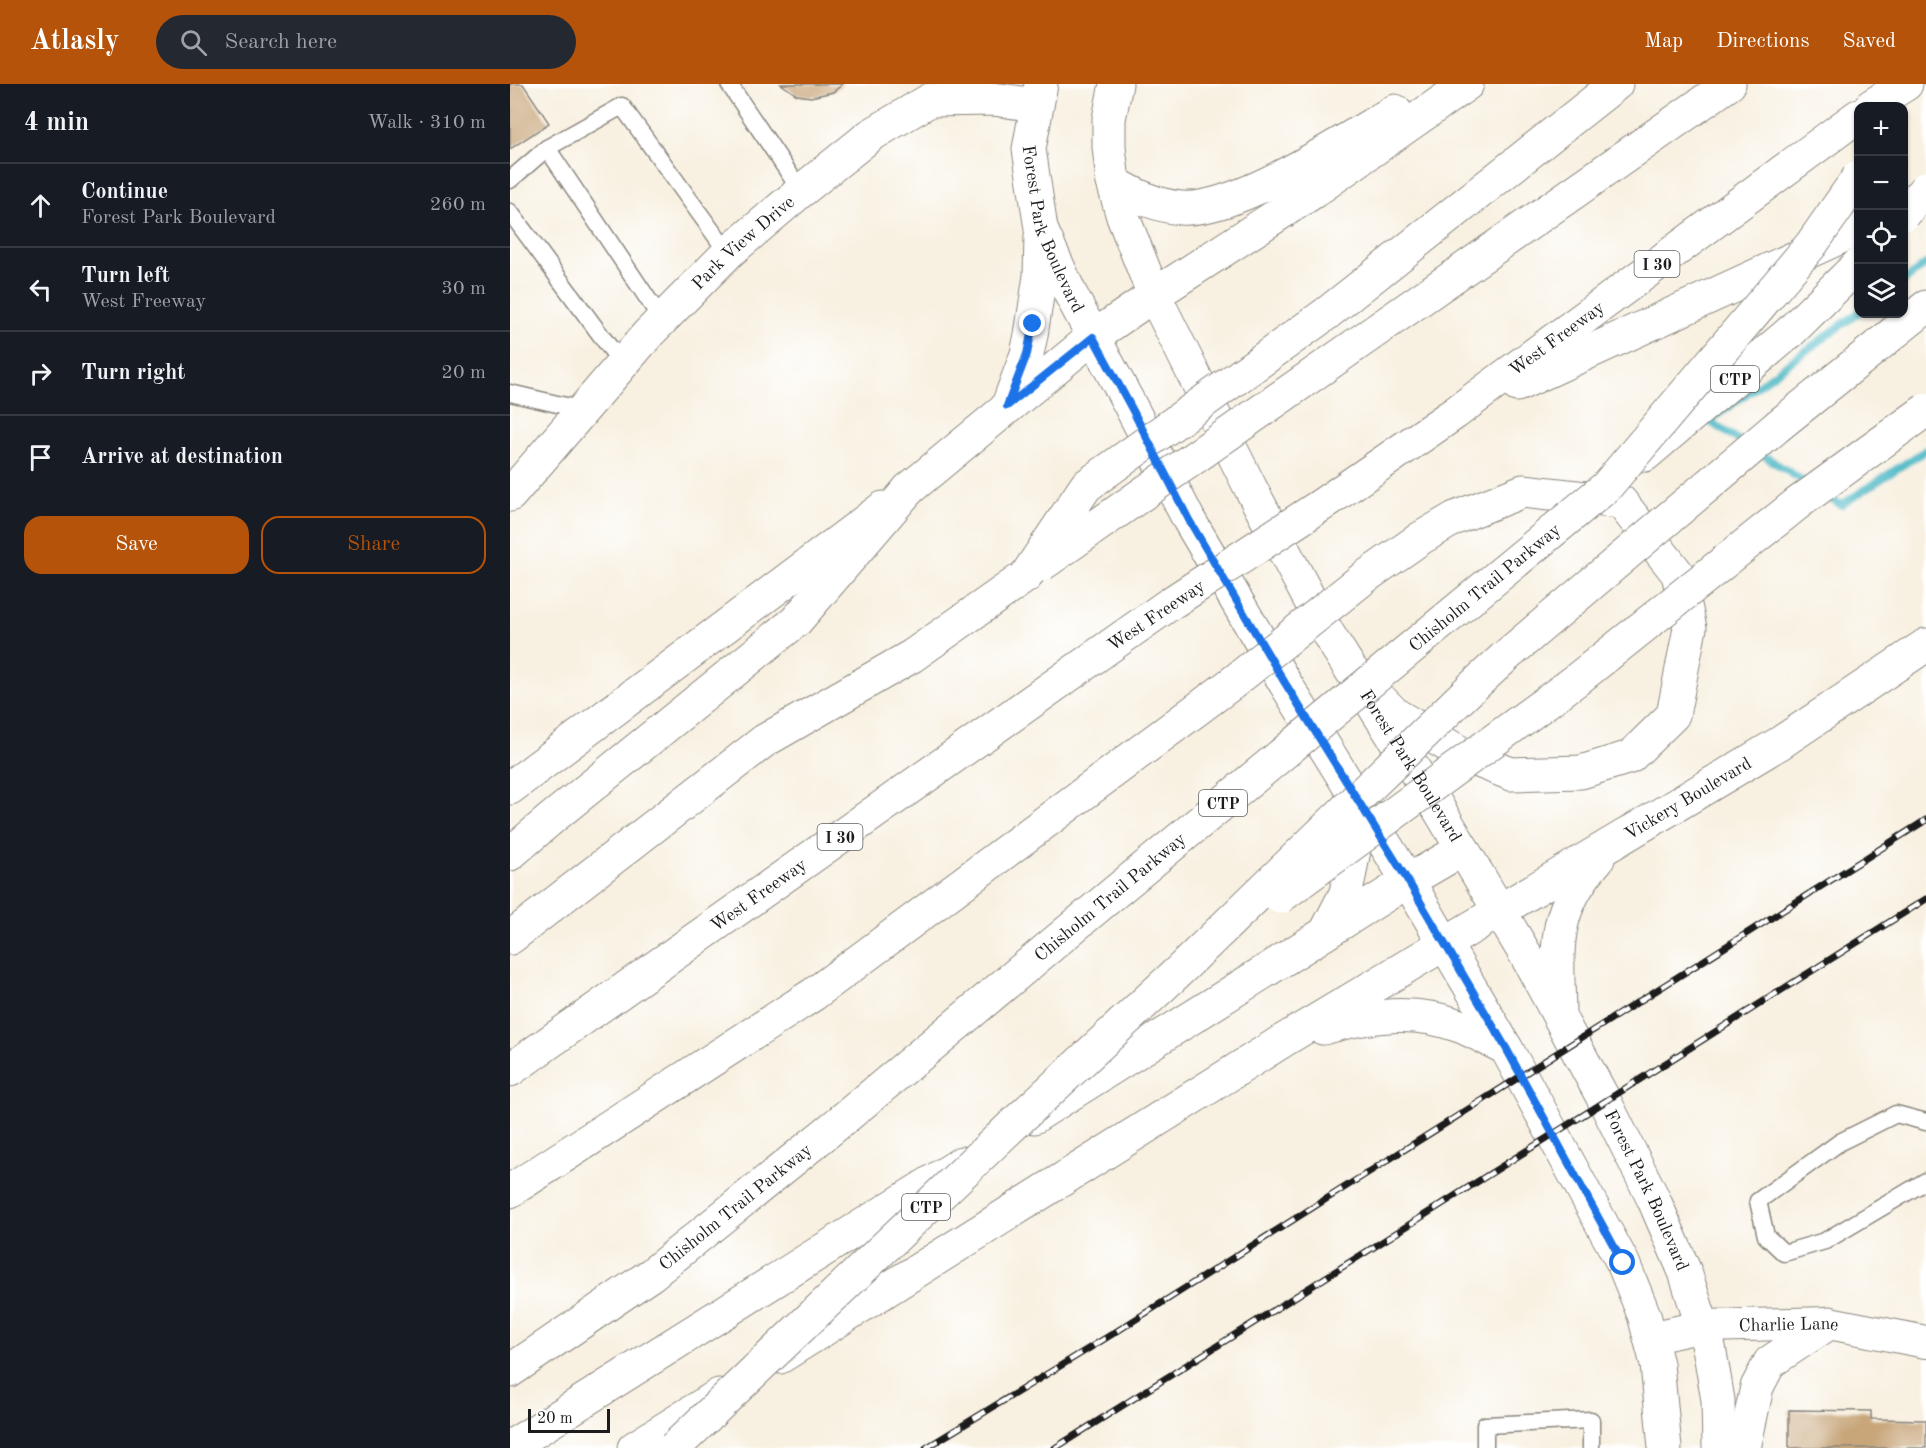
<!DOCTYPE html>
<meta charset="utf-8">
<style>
body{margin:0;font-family:"Old Standard TT",serif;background:#242831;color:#f1f3f6}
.controls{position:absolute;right:18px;top:18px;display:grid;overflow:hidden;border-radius:12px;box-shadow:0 2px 4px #0004}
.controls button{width:54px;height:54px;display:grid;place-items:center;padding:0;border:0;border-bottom:2px solid #363941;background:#171b24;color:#f1f3f6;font:30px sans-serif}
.scale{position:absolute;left:18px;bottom:15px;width:82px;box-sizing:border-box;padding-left:6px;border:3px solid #1c1c1c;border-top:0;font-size:16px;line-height:21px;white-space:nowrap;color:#1c1c1c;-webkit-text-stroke:4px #fff;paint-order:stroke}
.stop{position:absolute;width:18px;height:18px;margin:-14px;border:4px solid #1a73e8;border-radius:50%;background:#fff}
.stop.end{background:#1a73e8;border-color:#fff;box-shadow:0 2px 6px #0008}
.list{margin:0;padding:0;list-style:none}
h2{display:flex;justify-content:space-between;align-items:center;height:78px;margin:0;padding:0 24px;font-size:26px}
h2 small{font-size:20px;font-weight:400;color:#9ea1a6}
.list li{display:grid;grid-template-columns:39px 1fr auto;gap:18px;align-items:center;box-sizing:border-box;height:84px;padding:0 24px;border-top:2px solid #363941}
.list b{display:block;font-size:22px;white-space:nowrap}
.list p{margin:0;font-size:20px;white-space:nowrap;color:#9ea1a6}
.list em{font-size:20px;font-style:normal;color:#9ea1a6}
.actions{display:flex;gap:12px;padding:18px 24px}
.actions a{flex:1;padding:14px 0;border:2px solid #b45309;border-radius:18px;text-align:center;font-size:21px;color:#b45309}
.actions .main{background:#b45309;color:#fff}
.icon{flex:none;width:33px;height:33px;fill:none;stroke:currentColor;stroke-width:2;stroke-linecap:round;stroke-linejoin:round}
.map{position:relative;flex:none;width:1416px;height:1364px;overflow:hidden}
header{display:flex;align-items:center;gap:36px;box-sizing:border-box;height:84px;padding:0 30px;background:#b45309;color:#fff}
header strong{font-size:28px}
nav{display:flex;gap:33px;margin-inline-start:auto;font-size:21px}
.search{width:420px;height:54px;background:#242831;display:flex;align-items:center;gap:15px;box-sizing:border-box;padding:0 21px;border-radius:33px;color:#9ea1a6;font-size:22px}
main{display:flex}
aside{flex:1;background:#171b24}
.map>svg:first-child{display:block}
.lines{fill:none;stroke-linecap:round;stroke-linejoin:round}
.stream{stroke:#4ab7c5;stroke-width:8}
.building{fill:#c8a67a}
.service-casing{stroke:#8a867e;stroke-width:19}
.minor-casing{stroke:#8a867e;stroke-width:34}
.tertiary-casing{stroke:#8a867e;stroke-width:35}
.secondary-casing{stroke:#8a867e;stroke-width:35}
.motorway-casing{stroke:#8a867e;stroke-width:35}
.service{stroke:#fff;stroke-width:16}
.minor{stroke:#fff;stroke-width:32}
.tertiary{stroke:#fff;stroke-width:33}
.secondary{stroke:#fff;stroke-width:33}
.motorway{stroke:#fff;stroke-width:33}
.rail-casing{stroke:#1c1c1c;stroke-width:7}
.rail{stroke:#fff;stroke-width:4.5;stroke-dasharray:14;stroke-linecap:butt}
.motorway-bridge-casing{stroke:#8a867e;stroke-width:35;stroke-linecap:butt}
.motorway-bridge{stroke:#fff;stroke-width:33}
.route{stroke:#1a73e8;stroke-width:8}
.labels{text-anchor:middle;stroke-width:5;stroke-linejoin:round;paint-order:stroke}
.shield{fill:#fff;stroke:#606060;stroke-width:1.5}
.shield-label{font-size:16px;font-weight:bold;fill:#1c1c1c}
.street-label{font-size:18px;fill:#1c1c1c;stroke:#fff}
</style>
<header>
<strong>Atlasly</strong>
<div class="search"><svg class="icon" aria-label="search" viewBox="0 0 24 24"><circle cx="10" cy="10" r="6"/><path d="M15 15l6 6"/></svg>Search here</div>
<nav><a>Map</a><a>Directions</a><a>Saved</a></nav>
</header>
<main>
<aside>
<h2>4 min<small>Walk · 310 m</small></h2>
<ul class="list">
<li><svg class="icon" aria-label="ahead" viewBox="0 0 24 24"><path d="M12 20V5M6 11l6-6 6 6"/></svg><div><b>Continue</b><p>Forest Park Boulevard</p></div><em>260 m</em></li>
<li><svg class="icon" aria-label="left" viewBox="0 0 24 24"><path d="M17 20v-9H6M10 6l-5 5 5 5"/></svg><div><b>Turn left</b><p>West Freeway</p></div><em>30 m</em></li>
<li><svg class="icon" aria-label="right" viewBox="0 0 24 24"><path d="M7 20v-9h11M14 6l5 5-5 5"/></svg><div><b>Turn right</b></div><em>20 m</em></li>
<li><svg class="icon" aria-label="arrive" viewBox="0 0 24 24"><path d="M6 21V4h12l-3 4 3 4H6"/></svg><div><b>Arrive at destination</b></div></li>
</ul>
<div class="actions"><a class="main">Save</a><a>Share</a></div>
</aside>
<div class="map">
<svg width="1416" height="1364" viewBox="0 0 1416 1364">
<rect width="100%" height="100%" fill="#fff"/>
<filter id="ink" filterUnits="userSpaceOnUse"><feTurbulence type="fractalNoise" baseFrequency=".0167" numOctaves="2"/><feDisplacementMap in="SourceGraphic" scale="12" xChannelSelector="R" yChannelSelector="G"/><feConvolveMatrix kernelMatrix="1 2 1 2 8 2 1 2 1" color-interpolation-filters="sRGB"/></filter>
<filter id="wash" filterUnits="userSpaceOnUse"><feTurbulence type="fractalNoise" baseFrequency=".008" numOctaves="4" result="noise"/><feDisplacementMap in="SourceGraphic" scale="24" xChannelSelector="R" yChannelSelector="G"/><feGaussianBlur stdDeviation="1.35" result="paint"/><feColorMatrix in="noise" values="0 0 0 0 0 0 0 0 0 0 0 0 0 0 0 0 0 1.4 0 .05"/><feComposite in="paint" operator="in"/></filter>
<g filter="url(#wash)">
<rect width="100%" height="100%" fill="#f8f0e0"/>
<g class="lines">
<g class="stream">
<polyline points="1394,197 1416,180"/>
<polyline points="1236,361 1199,337 1348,229"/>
<polyline points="1247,367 1299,401"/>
<polyline points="1313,409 1331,421 1416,366"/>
</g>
</g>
<g id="blocks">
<g class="building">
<polygon points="0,0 13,0 39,39 0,65"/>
<polygon points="271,0 333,0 323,8 301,13 287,11"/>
<polygon points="1279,1326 1361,1327 1361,1335 1416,1336 1416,1364 1279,1364"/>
</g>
</g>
</g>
<g filter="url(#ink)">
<use href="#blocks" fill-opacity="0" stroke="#8a867e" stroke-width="1.5"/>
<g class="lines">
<g class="service-casing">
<g id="service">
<polyline points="219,0 291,107"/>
<polyline points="37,64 152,236"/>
<polyline points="0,96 37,64 112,22 218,169"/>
<polyline points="0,128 112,280"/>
<polyline points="0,309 73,326"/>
<polyline points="1416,1038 1386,1030 1330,1058 1248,1117 1256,1152 1274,1169 1315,1157 1416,1097"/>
<polyline points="975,1364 975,1341 1081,1336 1081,1364"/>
</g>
</g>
<g class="minor-casing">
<g id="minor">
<path id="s1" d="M1140,1254L1193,1242L1319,1239L1416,1258"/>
</g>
</g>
<g class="tertiary-casing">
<g id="tertiary">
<path id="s2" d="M0,411L138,250L218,169L291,107L361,51L420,16L483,15L526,21"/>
<polyline points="0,704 373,424"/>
</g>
</g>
<g class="secondary-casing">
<g id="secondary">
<path id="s3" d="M531,0L519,65L531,145L560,209L622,325L679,436L775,599L898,797L996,964L1113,1179L1134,1231L1147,1280L1155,1364"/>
<path id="s4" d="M606,0L599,35V63L603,98L613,133L644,211L741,405L817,548L924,717L1017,873L1092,1012L1144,1116L1175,1188L1199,1263L1208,1316L1209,1364"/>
<path d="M603,98C624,111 646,122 671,124C728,128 834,56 885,27"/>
<polyline points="498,321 517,270 521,251 530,192 531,152"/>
<polyline points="399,405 583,253 644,211 803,108 957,0"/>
<polyline points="898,797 953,765"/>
<path id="s5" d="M934,860L1270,659L1416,561"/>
<path d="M1049,926C1047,862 1042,826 1088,775"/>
<polyline points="1234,1364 1247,1303 1260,1278 1319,1239"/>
</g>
</g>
<g class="motorway-casing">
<g id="motorway">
<polyline points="1361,22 1396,0"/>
<polyline points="816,230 1106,0"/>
<polyline points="844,262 1219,0"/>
<polyline points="1007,301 1348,145"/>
<polyline points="1269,341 1416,223"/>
<polyline points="1135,371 1279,249 1348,181"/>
<path id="s6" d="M810,422L945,329L1348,32"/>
<polyline points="844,589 886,631 956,672 1001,690 1071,688 1120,673 1163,631 1180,544 1168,490 1111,418 1013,407 945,434 911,454 855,493"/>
<polyline points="0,770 42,734 286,537 399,405"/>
<polyline points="817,846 836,809 847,750 846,737"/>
<polyline points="0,854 254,657 402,572 516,492"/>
<path d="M813,944C859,931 904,925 950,942C965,948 980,957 996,964"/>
<path id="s7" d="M0,986L661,519"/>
<polyline points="524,1033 898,797"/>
<polyline points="0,1107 304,910 721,600"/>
<polyline points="270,1273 774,956 934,860"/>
<path id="s8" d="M0,1287L142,1190L331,1037"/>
<polyline points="0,1363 452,1079"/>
<polyline points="124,1364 209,1311"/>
</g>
</g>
<use href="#service" class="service"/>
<use href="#minor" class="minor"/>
<use href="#tertiary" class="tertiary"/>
<use href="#secondary" class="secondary"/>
<use href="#motorway" class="motorway"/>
<g class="rail-casing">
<g id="rail">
<polyline points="416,1364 604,1249 1416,736"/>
<polyline points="545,1364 1416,815"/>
</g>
</g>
<use href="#rail" class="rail"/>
<g class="motorway-bridge-casing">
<g id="motorway-bridge">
<polyline points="1394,130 1416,104"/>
<polyline points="531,481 844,262"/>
<polyline points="516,492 576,402 816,230"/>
<polyline points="661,519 810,422"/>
<polyline points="721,600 855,493"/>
<polyline points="770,813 1065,597 1288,419 1416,326"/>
<path id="s9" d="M331,1037L604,809L1096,403L1301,161L1348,94"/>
<polyline points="164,1364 506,1038 671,885 959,606 996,572 1269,341"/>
</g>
</g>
<use href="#motorway-bridge" class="motorway-bridge"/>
</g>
</g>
<g class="lines" filter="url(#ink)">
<polyline class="route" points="523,240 517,270 497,322 583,253 622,325 679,436 775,599 898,797 996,964 1113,1179"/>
</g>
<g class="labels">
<g class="shield">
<rect x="1124.5" y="167" width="45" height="26" rx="4.5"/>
<rect x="1201" y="282" width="48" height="26" rx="4.5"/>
<rect x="689" y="706" width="48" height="26" rx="4.5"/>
<rect x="307.5" y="740" width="45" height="26" rx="4.5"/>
<rect x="392" y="1110" width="48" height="26" rx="4.5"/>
</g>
<g class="shield-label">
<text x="1147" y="186">I 30</text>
<text x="1225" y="301">CTP</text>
<text x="713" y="725">CTP</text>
<text x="330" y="759">I 30</text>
<text x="416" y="1129">CTP</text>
</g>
<g class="street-label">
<text dy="6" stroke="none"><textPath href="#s3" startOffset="150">Forest Park Boulevard</textPath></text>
<text dy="6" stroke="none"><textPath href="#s2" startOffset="344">Park View Drive</textPath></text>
<text dy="6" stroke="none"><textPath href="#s6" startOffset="290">West Freeway</textPath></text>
<text dy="6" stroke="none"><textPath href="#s9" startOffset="836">Chisholm Trail Parkway</textPath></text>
<text transform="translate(646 531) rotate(-34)" y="6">West Freeway</text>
<text dy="6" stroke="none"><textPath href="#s4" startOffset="756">Forest Park Boulevard</textPath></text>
<text dy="6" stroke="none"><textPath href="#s5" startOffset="284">Vickery Boulevard</textPath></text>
<text dy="6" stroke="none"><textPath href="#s7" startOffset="304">West Freeway</textPath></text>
<text dy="6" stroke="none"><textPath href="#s9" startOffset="350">Chisholm Trail Parkway</textPath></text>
<text dy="6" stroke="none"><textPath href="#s4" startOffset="1242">Forest Park Boulevard</textPath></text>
<text dy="6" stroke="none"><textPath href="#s8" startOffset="279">Chisholm Trail Parkway</textPath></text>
<text dy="6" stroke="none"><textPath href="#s1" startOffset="140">Charlie Lane</textPath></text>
</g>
</g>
</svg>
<div class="controls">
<button>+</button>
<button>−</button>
<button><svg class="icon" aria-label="locate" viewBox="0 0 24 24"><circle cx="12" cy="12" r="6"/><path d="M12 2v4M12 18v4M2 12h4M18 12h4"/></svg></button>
<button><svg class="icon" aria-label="layers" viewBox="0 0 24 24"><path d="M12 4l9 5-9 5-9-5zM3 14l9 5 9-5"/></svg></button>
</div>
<div class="scale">20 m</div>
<div class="stop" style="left:1113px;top:1179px"></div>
<div class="stop end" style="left:523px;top:240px"></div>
</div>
</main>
